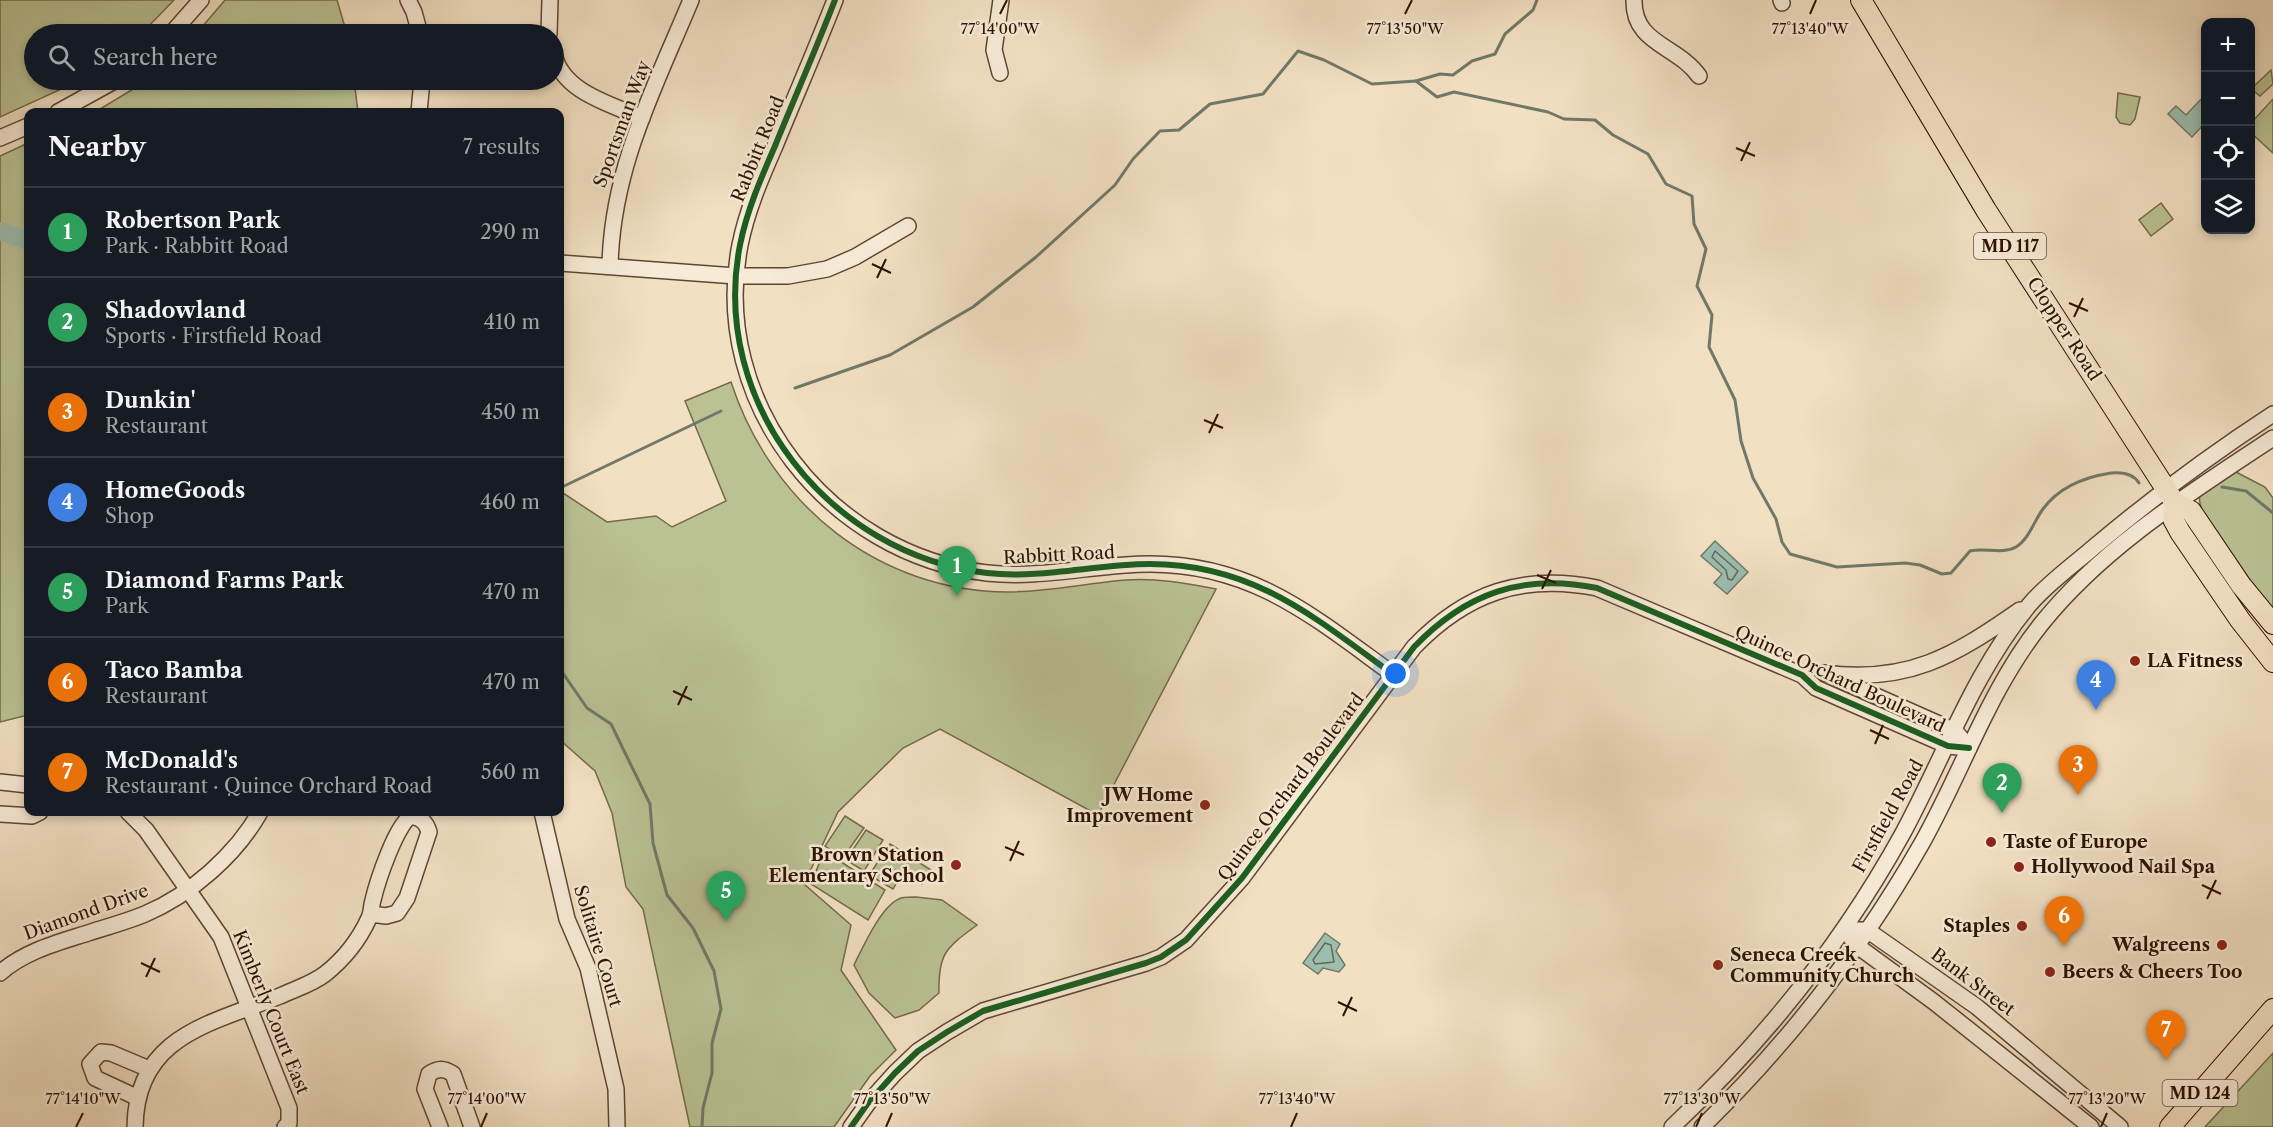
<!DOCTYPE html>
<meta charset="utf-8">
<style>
body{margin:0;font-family:"Libre Caslon Text",serif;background:#242831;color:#f1f3f6}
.controls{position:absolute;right:18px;top:18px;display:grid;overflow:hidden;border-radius:12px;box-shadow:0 3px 9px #0003}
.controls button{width:54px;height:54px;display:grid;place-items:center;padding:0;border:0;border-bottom:2px solid #363941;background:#171b24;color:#f1f3f6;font:30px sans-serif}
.you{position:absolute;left:1396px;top:674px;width:21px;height:21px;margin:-15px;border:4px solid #fff;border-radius:50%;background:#1a73e8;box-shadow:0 0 0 9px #1a73e833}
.badge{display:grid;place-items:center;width:39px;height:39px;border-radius:50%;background:#2563eb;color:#fff;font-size:20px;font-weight:700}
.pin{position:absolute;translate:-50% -50px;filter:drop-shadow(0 2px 3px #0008)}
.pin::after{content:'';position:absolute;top:32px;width:21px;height:18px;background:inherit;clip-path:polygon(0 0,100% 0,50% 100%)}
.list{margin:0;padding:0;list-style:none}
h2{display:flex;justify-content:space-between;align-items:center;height:78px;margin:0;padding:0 24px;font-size:26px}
h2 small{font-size:20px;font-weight:400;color:#9ea1a6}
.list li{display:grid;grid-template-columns:39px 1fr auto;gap:18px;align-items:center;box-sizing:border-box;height:90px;padding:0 24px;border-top:2px solid #363941}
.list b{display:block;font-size:22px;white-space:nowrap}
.list p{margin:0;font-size:20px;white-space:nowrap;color:#9ea1a6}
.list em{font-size:20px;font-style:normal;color:#9ea1a6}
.icon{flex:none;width:33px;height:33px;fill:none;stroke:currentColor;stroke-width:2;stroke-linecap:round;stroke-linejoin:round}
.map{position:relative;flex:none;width:2273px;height:1127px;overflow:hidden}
.search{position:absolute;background:#171b24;box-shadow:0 3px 9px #0003;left:24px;top:24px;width:540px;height:66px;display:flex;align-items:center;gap:15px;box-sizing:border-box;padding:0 21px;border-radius:33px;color:#9ea1a6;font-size:22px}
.panel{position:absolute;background:#171b24;box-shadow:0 3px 9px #0003;left:24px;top:108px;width:540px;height:708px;border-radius:12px}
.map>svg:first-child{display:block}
.green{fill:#bac294;stroke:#746a4a;stroke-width:1.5}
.water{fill:#9cbdaf;stroke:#707969;stroke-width:1.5}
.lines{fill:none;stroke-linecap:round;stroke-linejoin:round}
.shore{stroke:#656858;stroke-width:1.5}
.stream{stroke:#707969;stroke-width:3}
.river{stroke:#9cbdaf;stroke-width:18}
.minor-casing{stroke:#5f4631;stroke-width:18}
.major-casing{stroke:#2e1200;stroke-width:22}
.minor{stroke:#f7ebd8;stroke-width:15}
.major{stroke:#f2e0c3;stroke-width:20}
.cycleway-casing{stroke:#f7ebd8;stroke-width:10}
.cycleway{stroke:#1b5e20;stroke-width:6}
.ticks{fill:none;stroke:#2e1200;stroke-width:2}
.poi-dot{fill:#8f2418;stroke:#f7ebd8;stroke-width:2}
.labels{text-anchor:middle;stroke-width:5;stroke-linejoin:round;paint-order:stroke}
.shield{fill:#f7ebd8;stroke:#6a5341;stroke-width:1.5}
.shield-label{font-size:16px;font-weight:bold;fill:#2e1200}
.street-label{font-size:18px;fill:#2e1200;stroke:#f7ebd8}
.poi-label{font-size:18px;font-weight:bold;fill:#2e1200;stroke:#f7ebd8;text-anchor:start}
.ticks-label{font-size:15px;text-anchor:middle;fill:#2e1200;stroke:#f7ebd8;stroke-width:5;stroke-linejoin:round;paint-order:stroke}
</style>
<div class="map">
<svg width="2273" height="1127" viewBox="0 0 2273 1127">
<rect width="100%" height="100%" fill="#f2e0c3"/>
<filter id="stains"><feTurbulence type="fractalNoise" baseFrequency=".00333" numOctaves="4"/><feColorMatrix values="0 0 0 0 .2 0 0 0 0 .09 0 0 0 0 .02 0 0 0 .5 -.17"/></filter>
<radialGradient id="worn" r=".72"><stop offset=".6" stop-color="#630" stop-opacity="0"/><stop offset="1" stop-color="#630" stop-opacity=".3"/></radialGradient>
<g class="green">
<polygon points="0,0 174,0 141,34 34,34 34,80 81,80 0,117"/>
<polygon points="225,0 337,0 347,34 196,34"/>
<polygon points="2271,70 2273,84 2260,96 2251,89"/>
<polygon points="148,80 354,80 358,112 95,112"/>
<polygon points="2118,93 2140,97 2135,119 2130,125 2120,123 2116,117"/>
<polygon points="2273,99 2273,153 2250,132 2251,123"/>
<polygon points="28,143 28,715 0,722 0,156"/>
<polygon points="2161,203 2173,219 2151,236 2139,220"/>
<path d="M731,382C771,504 877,591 1008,592C1048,592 1087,583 1126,580C1156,578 1186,583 1216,589L1098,815L940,729L903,748L838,812L804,884L851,925L841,970L896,1050L870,1076L834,1127H690L643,909L626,887L612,813L595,771L560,740V491L607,522L656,516L672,527L726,501L685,401Z"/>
<path d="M2236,472L2265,487L2273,498V608C2258,591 2193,515 2200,496Z"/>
<polygon points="845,816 864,828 843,858 825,846"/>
<polygon points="866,830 883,840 864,871 846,860"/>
<polygon points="890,844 931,870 922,884 910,877 897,882 893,889 869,875"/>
<polygon points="824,851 885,890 868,920 811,884"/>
<path d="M916,897L942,900L977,925C946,948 938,953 939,993L919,1010L895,1018L869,993L854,965C863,947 882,904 901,898C906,897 912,897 916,897Z"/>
<polygon points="2273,1053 2273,1127 2205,1127"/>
</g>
<g class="water">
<polygon points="2204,96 2205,123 2192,137 2168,114 2176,106 2186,115"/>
<polygon points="1715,541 1748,572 1727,594 1714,583 1722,574 1701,556"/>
<polygon points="1325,933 1340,944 1336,951 1345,965 1339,972 1323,968 1318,974 1303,963"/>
</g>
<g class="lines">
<g class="shore">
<polygon points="1715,551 1738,571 1732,580 1728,579 1726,570 1712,557"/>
<polygon points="1325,943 1331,945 1334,962 1315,964 1313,960"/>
</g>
<g class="stream">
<polyline points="1416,81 1440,74 1453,75 1472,61 1495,54 1505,34 1533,10 1537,0"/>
<path d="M795,388L890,355L973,307L1036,257L1115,185L1133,159L1160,131L1179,130L1210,104L1263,94L1298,51L1324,60L1372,84L1416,81L1437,97L1454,92L1548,112L1564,119L1595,120L1613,135L1648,154L1666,184L1692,196L1694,224L1706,249L1697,286L1712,315L1709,347L1735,400L1741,441L1753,478L1776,519L1782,542L1790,554L1837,567L1905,563L1920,565L1942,574L1951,573L1970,551C1984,547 2002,555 2016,547C2029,539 2034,521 2043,509C2059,487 2085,477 2111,473C2122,472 2133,473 2139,483"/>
<polyline points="2222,487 2246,491 2273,513"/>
<polyline points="560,488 721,411"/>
<polyline points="560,669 587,708 611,724 650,804 653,843 667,895 693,928 714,971 721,1009 712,1043 712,1073 703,1108 702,1127"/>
</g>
<polyline class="river" points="0,231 28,241"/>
<g class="minor-casing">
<g id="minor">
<polyline points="408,0 414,12 420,34"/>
<path d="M835,0C816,49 795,97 775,146C761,178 747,210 740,245C709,403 830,555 987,573C1042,579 1096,564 1150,564C1254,564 1315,618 1394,675"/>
<path d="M1634,0C1633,44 1677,45 1699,76"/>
<polyline points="1781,0 1782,3"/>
<polyline points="171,34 201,0"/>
<polyline points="549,34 550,0"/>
<path d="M554,54C562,92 611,104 642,118"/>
<polyline points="1000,73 994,50 1001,0"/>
<polyline points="58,112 116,80"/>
<polyline points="419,112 422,80"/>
<polyline points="0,138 28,126"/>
<polyline points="560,263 736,276 788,276 827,269 855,257 908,226"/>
<path d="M610,266C612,168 654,89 691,0"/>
<path d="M1824,673C1908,684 1954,656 2020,610"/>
<polyline points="1840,680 1955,731 1961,738"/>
<polyline points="0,782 28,785"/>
<polyline points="128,812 146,830 221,937 289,1108 289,1123 285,1127"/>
<polyline points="542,812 567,919 588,968 616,1089 617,1127"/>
<polyline points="0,814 32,816 40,812"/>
<polyline points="1858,930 1867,930 1977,1007 2120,1127"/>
<polyline points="1851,938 1856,945 1934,1002 2091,1127"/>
<path d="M0,973C25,951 57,943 88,933C106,927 126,922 145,914C190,895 236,855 260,812"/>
<polyline points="136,1097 95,1078 90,1064 101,1052 111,1053 149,1069"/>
<path d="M135,1127C136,1036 210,1024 280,996C295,989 312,984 325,974C344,959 359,940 369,918C372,912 371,906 373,900C377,883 397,821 412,816C422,819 426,822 429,832L407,898L397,913L386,916L371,914"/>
<path d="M440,1127L425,1089L429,1074C438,1068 444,1068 453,1074L472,1127"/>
<path d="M851,1127L868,1103L895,1073L918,1051L947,1032L983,1011L1146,963L1161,957L1186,940L1242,878L1414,647C1466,593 1523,573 1597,588L1802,675L1816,688L1948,746L1969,748"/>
<path d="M1672,1127C1763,1042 1843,942 1903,833C1944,757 1974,671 2030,604C2048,583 2072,566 2094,547C2151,499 2210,455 2273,414"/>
<path d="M1702,1127C1787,1044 1863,947 1922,843C1963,770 1989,689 2042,623C2105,545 2192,492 2273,438"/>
</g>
</g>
<g class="major-casing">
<g id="major">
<polyline points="1861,0 1986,210 2175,503 2191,511 2241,585 2273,624"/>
<polyline points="2175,503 2173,519 2180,532 2240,620 2273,662"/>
<polyline points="2170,1127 2273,1009"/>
</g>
</g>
<use href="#minor" class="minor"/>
<use href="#major" class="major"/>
<g class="cycleway-casing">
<g id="cycleway">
<path d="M835,0C816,49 795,97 775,146C761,178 747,210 740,245C709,403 830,555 987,573C1042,579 1096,564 1150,564C1254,564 1315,618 1394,675"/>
<path d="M851,1127L868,1103L895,1073L918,1051L947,1032L983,1011L1146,963L1161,957L1186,940L1242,878L1414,647C1466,593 1523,573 1597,588L1802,675L1816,688L1948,746L1969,748"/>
</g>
</g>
<use href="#cycleway" class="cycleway"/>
</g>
<path class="ticks" d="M1000,14L1007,0M1405,14L1412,0M1810,14L1816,0M1736,148L1755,156M1741,161L1750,142M872,264L891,273M877,278L886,259M2069,303L2088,311M2074,317L2083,298M1204,420L1223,428M1209,433L1218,414M1537,575L1556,583M1542,589L1551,570M673,691L692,700M678,705L687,686M1870,730L1889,739M1875,744L1883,725M1005,847L1024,855M1010,861L1019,841M2202,885L2221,894M2207,899L2216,880M141,963L160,972M146,977L155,958M1338,1002L1357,1011M1343,1016L1352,997M76,1127L83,1113M481,1127L487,1113M886,1127L892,1113M1291,1127L1297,1113M1696,1127L1702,1113M2101,1127L2107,1113"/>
<g class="poi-dot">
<circle cx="2135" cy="661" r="6"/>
<circle cx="1205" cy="805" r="6"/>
<circle cx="1991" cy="842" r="6"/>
<circle cx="956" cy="865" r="6"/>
<circle cx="2019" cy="867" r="6"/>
<circle cx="2022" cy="926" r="6"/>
<circle cx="2222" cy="945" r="6"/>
<circle cx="1718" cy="965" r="6"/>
<circle cx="2050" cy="972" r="6"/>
</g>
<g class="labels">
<g class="shield">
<rect x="1974" y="233" width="72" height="26" rx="4.5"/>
<rect x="2162.5" y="1080" width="75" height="26" rx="4.5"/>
</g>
<g class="shield-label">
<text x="2010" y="252">MD 117</text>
<text x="2200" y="1099">MD 124</text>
</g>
<g class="street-label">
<text transform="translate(622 124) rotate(-70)" y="6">Sportsman Way</text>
<text transform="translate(758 149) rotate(-68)" y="6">Rabbitt Road</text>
<text transform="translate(2064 329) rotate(57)" y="6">Clopper Road</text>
<text transform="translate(1059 555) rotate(-3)" y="6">Rabbitt Road</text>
<text transform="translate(1840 679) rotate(25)" y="6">Quince Orchard Boulevard</text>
<text transform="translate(1291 787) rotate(-53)" y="6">Quince Orchard Boulevard</text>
<text transform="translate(1888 816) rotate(-61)" y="6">Firstfield Road</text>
<text transform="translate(86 912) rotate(-20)" y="6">Diamond Drive</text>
<text transform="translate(598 946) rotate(73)" y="6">Solitaire Court</text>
<text transform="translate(1973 982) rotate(37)" y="6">Bank Street</text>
<text transform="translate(271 1012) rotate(68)" y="6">Kimberly Court East</text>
</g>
<g class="poi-label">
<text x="2147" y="667">LA Fitness</text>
<text x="1193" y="801" text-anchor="end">JW Home<tspan x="1193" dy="21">Improvement</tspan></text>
<text x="2003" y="848">Taste of Europe</text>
<text x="944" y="861" text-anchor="end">Brown Station<tspan x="944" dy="21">Elementary School</tspan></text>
<text x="2031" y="873">Hollywood Nail Spa</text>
<text x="2010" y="932" text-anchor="end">Staples</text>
<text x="2210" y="951" text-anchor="end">Walgreens</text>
<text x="1730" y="961">Seneca Creek<tspan x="1730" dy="21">Community Church</tspan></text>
<text x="2062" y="978">Beers &amp; Cheers Too</text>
</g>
</g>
<g class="ticks-label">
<text x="1000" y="34">77°14'00"W</text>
<text x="1405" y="34">77°13'50"W</text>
<text x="1810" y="34">77°13'40"W</text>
<text x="83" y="1104">77°14'10"W</text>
<text x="487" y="1104">77°14'00"W</text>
<text x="892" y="1104">77°13'50"W</text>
<text x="1297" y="1104">77°13'40"W</text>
<text x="1702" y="1104">77°13'30"W</text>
<text x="2107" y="1104">77°13'20"W</text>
</g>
<rect width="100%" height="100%" filter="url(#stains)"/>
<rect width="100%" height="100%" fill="url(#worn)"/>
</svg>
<div class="controls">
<button>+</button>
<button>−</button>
<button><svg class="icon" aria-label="locate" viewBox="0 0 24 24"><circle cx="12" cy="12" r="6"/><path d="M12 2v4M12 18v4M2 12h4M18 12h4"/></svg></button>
<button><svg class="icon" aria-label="layers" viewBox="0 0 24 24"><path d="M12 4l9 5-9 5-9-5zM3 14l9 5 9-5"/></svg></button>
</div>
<div class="you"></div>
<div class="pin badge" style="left:957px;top:596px;background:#2e9e5b">1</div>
<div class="pin badge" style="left:2002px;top:813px;background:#2e9e5b">2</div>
<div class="pin badge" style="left:2078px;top:795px;background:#e8710a">3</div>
<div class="pin badge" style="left:2096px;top:710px;background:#3f7fe0">4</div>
<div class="pin badge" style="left:726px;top:921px;background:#2e9e5b">5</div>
<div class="pin badge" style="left:2064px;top:946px;background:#e8710a">6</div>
<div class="pin badge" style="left:2166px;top:1060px;background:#e8710a">7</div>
<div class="search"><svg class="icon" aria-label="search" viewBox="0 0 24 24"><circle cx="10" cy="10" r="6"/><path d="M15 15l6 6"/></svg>Search here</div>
<section class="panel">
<h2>Nearby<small>7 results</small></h2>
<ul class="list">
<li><span class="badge" style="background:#2e9e5b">1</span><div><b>Robertson Park</b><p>Park · Rabbitt Road</p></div><em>290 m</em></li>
<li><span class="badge" style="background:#2e9e5b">2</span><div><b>Shadowland</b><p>Sports · Firstfield Road</p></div><em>410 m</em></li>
<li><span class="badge" style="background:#e8710a">3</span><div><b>Dunkin'</b><p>Restaurant</p></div><em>450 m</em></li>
<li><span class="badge" style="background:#3f7fe0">4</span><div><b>HomeGoods</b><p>Shop</p></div><em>460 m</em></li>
<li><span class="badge" style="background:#2e9e5b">5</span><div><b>Diamond Farms Park</b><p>Park</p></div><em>470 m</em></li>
<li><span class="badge" style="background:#e8710a">6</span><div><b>Taco Bamba</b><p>Restaurant</p></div><em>470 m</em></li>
<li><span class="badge" style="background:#e8710a">7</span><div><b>McDonald's</b><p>Restaurant · Quince Orchard Road</p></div><em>560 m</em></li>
</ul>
</section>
</div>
